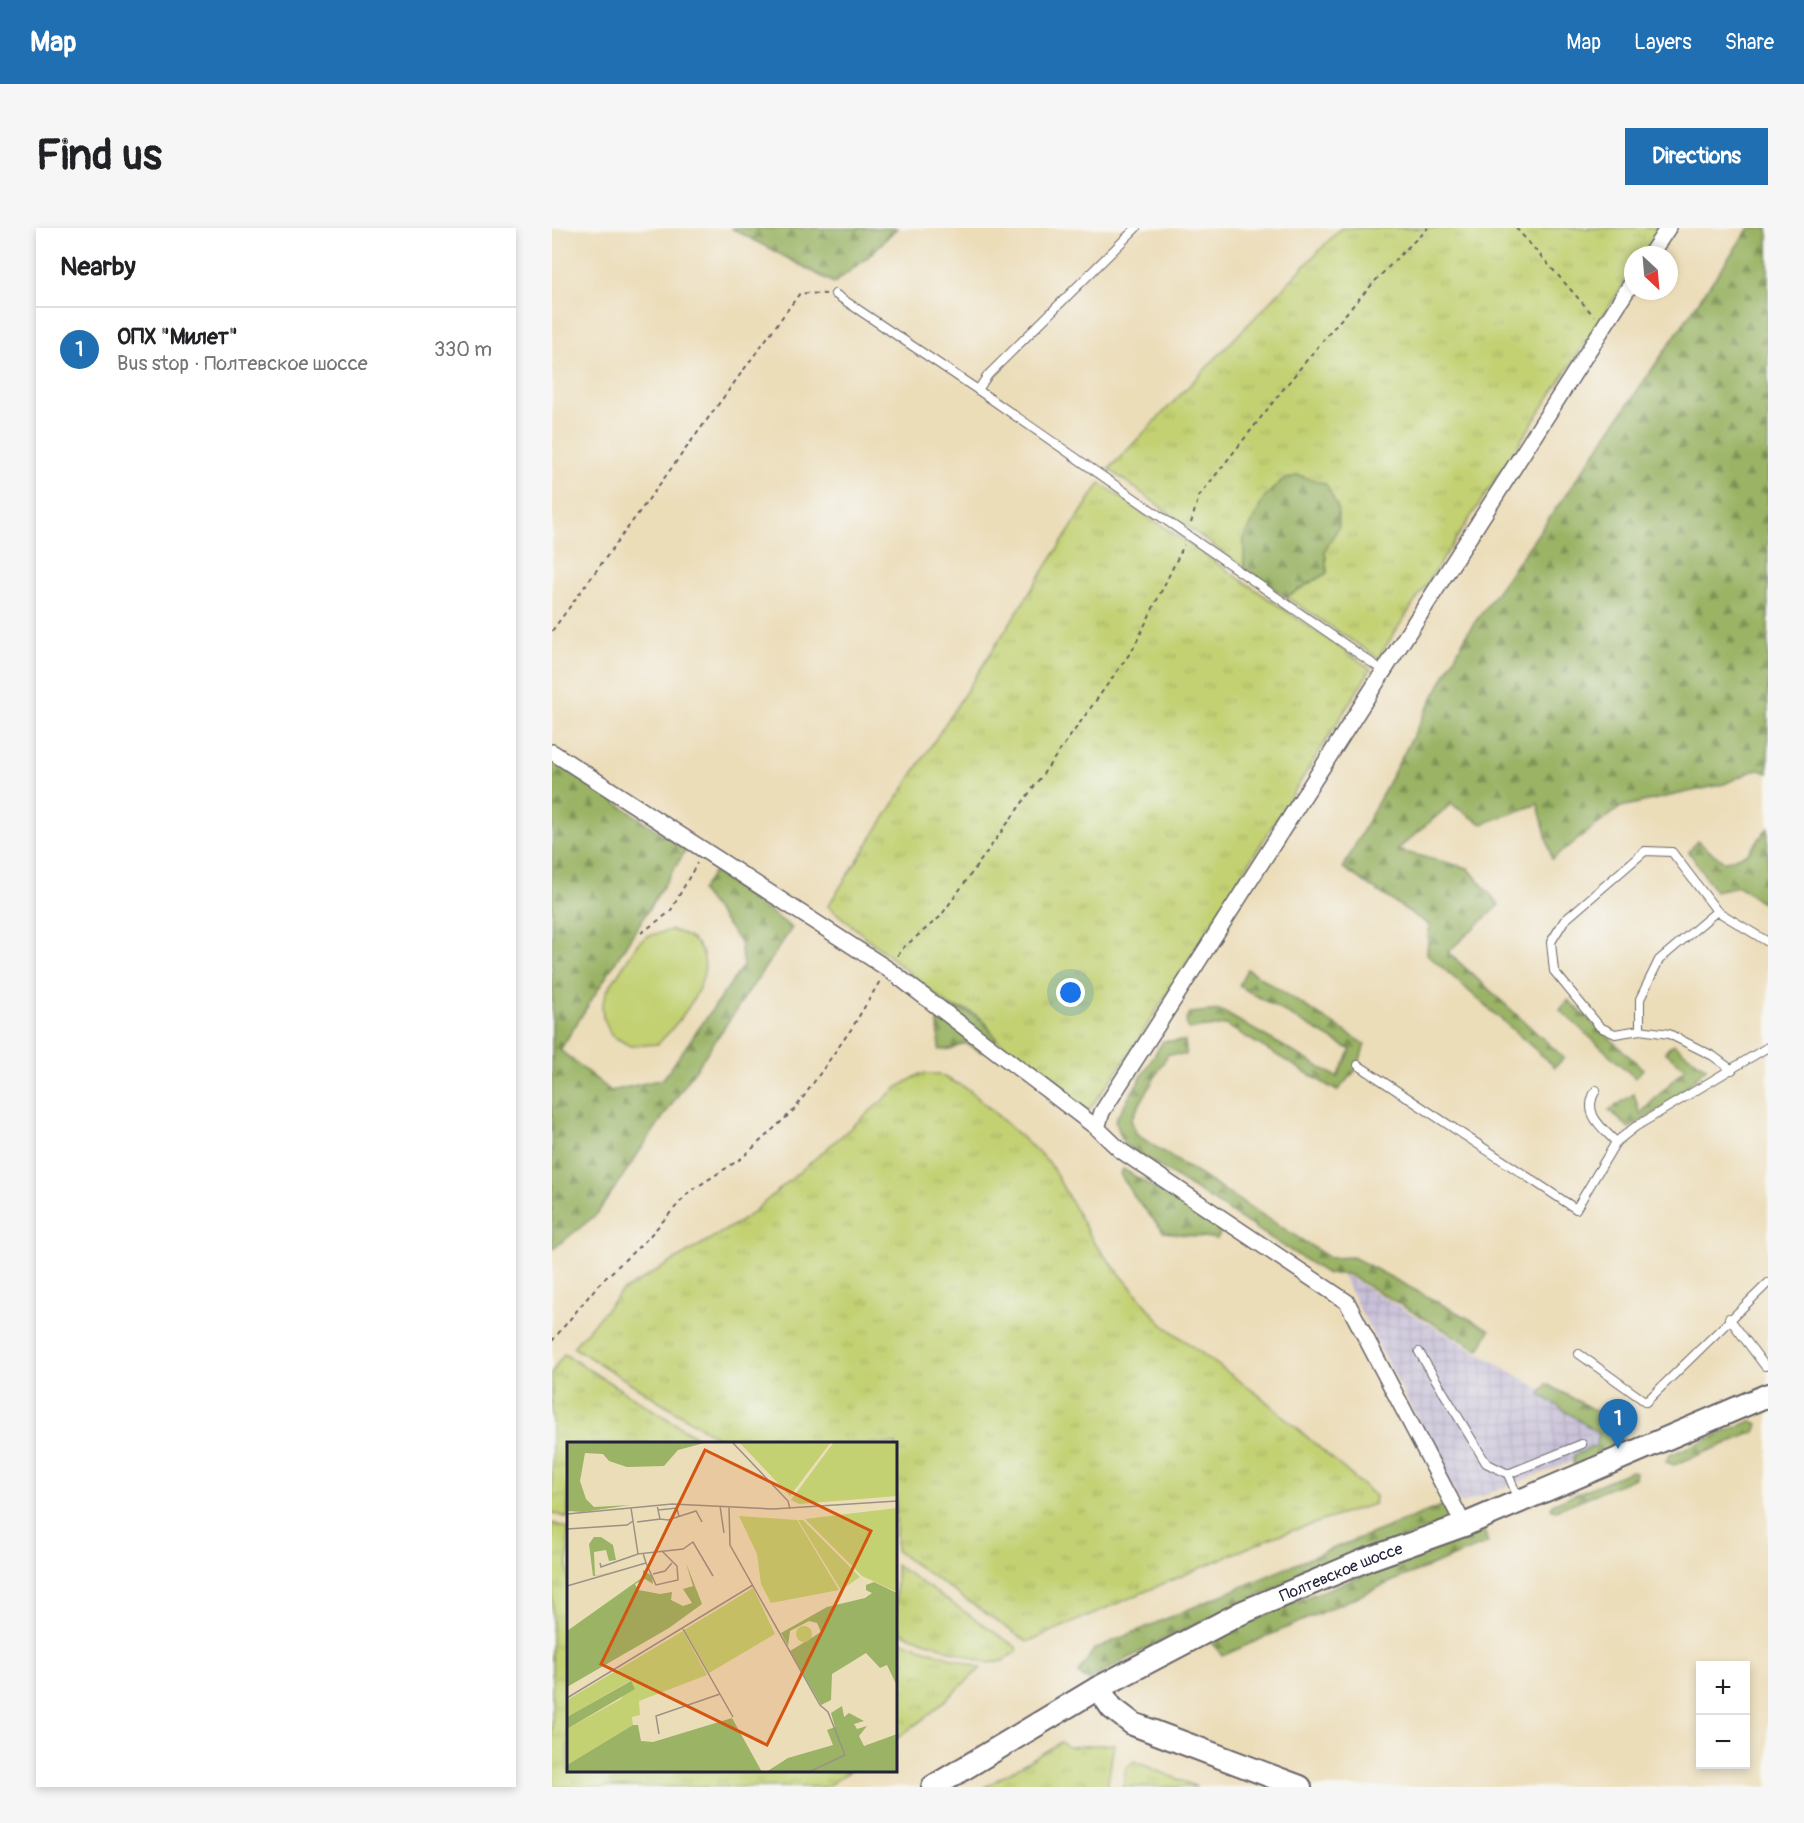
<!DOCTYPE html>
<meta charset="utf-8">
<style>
body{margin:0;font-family:Pangolin,sans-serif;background:#f6f6f6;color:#202124}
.controls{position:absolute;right:18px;bottom:18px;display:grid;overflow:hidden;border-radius:0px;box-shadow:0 3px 9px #0003}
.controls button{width:54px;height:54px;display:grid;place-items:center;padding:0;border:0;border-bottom:2px solid #e0e0e0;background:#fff;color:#202124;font:30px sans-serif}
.compass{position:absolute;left:1072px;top:18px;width:54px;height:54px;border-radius:50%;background:#fff;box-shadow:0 3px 9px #0003;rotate:154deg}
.you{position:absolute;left:519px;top:765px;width:21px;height:21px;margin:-15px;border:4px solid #fff;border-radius:50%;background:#1a73e8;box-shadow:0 0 0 9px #1a73e833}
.badge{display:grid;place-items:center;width:39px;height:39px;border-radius:50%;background:#1f6fb2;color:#fff;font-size:20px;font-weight:700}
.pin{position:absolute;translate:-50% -50px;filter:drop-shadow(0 2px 3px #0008)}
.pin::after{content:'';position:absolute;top:32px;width:21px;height:18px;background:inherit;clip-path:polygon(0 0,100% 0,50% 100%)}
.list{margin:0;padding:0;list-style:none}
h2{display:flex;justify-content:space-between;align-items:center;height:78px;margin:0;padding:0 24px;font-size:26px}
h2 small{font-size:20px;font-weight:400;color:#757577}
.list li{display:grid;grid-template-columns:39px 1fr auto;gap:18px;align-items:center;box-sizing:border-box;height:84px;padding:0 24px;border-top:2px solid #e0e0e0}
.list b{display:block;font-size:22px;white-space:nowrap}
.list p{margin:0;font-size:20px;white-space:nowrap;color:#757577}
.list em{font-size:20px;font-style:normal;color:#757577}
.map{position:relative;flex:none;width:1216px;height:1559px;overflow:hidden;border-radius:0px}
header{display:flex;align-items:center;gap:36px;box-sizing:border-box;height:84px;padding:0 30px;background:#1f6fb2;color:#fff}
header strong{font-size:28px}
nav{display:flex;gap:33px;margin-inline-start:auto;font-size:21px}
.intro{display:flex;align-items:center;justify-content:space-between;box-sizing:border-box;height:144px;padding:0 36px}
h1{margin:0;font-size:42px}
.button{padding:15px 27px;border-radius:0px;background:#1f6fb2;color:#fff;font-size:21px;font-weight:700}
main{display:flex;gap:36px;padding:0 36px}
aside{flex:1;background:#fff;border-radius:0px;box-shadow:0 3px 9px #0003}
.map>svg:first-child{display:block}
.industrial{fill:url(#industrial-grid)}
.grass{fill:url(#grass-tufts);stroke:#727a57;stroke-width:1.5}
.forest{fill:url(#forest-firs);stroke:#5e6a50;stroke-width:1.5}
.garden{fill:#c3d173;stroke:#727a57;stroke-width:1.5}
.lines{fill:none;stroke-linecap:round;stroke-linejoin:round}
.lane-casing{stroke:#696367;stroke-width:10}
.street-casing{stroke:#696367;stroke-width:18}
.secondary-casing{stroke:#696367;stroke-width:26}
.path{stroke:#696367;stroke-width:2;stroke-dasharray:4.5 4.5;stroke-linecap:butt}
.lane{stroke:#fff;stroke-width:8}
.street{stroke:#fff;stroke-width:15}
.secondary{stroke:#fff;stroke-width:22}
.labels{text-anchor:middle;stroke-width:4.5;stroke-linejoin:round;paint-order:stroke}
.street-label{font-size:16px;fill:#22223b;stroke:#f6f6f2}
.inset-road{fill:none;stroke:#9b9287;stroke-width:1.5}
.view{fill:#d45411;fill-opacity:0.15;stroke:#d45411;stroke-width:3}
.inset-edge{fill:none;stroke:#22223b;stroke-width:3}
</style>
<header>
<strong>Map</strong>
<nav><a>Map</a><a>Layers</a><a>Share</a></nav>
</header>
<div class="intro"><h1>Find us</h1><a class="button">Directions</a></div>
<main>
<aside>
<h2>Nearby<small></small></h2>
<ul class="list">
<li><span class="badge">1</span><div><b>ОПХ &quot;Милет&quot;</b><p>Bus stop · Полтевское шоссе</p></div><em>330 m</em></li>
</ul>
</aside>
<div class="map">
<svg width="1216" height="1559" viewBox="0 0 1216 1559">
<defs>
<pattern id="industrial-grid" width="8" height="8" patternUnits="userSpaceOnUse" patternTransform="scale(1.5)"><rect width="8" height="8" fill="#c7c0d8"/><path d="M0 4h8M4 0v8" fill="none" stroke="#aba5ba"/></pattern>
<pattern id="grass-tufts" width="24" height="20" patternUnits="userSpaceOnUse" patternTransform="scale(1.5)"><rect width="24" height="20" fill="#c3d173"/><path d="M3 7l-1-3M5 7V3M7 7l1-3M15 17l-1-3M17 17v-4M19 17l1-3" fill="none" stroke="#a7b364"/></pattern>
<pattern id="forest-firs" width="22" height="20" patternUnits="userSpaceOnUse" patternTransform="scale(1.5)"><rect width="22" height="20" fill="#9ab365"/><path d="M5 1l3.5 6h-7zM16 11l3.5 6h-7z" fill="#7d9154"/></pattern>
</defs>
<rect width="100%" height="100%" fill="#f6f6f2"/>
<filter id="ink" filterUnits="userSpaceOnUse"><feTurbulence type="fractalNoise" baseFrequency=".0167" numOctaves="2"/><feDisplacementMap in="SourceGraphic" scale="12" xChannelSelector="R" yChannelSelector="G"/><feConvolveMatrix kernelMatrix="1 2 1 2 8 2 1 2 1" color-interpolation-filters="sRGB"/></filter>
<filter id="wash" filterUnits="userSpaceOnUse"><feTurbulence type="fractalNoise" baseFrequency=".008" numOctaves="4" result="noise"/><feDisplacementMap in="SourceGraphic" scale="24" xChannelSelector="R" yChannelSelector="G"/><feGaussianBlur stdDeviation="1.35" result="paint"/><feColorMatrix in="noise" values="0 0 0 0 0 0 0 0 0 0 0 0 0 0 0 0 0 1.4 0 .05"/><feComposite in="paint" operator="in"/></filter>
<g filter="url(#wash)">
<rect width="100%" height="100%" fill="#ecddb9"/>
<polygon class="industrial" points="789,1045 1076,1212 909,1276"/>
<g class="grass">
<polygon points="789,0 1109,0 1091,27 1081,27 1081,42 826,430 734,369 775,344 773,323 787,298 692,311 692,340 557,241"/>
<polygon points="548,255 819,441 574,831 536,883 444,811 432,792 416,782 399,779 276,678"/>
<polygon points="368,846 386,846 416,861 497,934 542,1015 610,1096 708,1168 823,1268 822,1276 721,1309 475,1414 344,1323 344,1216 174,1215 21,1119 69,1064 194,990 346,859"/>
<polygon points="12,1126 154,1215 16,1216 16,1290 0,1285 0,1144"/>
<polygon points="0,1295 16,1300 16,1542 298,1543 274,1559 0,1559"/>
<polygon points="344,1337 464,1419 465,1423 451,1433 435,1435 344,1403"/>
<polygon points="344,1411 429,1440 377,1487 344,1511"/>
<polygon points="509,1514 516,1519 562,1516 555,1559 433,1559"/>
<polygon points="582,1533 645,1559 571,1559 574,1540"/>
</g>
<g class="forest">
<polygon points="179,0 345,0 315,30 282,55"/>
<polygon points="1197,0 1216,0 1216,545 1205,541 1172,556 1069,579 1000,631 986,576 930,596 899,576 845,622 916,640 947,677 896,724 1012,830 1003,839 875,726 877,697 791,640 916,404 1015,265"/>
<polygon points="746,247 774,256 785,278 787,298 773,323 775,345 734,369 692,340 692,311 712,270 729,253"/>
<polygon points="0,531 134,622 8,822 59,863 111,851 191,738 188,714 149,663 162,643 240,700 45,986 0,1022"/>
<polygon points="1216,600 1216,679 1187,658 1163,663 1137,624 1145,613 1172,634 1196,625"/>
<polygon points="695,741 813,816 805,841 785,863 674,797 636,801 634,793 638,785 668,782 785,849 799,822 687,758"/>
<polygon points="1016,772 1091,841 1083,850 1008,782"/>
<path d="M399,779C421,784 432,791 444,811L440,818L429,824L413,815L400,821L387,822L386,789Z"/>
<polygon points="611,813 633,813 634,827 616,826 579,892 585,907 778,1030 801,1029 938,1102 927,1122 795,1046 775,1046 572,916 563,892"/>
<polygon points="1121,816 1154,840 1117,876 1077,900 1057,882 1082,866 1088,886 1133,840 1113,824"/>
<polygon points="571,941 670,1001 665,1011 612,1004 584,971 568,946"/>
<polygon points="995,1156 1071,1198 1071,1212 1060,1224 1026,1239 1021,1235 1022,1227 1044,1218 1047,1206 988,1166"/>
<polygon points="1199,1193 1206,1197 1203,1204 1122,1237 1114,1234 1117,1227"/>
<polygon points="1079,1243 1084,1244 1083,1250 1004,1282 999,1281 1000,1276"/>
<path d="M892,1277L901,1291C777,1340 651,1384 537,1453L526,1446L542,1421L772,1324Z"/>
<polygon points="932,1302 936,1315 848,1350 670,1428 660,1414 731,1378"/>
</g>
<path class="garden" d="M119,702C187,721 136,785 106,816L78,818L59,807L51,789L50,778L55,763L86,715L96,708Z"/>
</g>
<g filter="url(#ink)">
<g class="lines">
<g class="lane-casing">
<g id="lane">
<polyline points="283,66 426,162 830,442"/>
<polyline points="426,162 436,147 584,0"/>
<polyline points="1088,802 1088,771 1107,732 1165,683"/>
<polyline points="806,837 1024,981 1064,914 1083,899 1216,819"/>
<polyline points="1180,842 1161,828 1117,806 1088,802 1063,806 1048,799 1002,743 999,714 1012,693 1093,623 1120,624 1165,683 1216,714"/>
<path d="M1044,862C1030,885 1048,898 1064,914"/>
<polyline points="1177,1090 1213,1138 1216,1137"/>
<polyline points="867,1124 934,1235 956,1246 967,1272"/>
<polyline points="1027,1126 1094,1174 1216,1055"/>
<polyline points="956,1246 1030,1216"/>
</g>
</g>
<g class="street-casing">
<g id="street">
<polyline points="1098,27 1116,0"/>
<polyline points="0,524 336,741 545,900 568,922 795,1074 912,1297"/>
<polyline points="545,900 550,884 1081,53"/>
</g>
</g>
<g class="secondary-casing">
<g id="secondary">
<polyline points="546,1460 560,1480 581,1496 748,1559"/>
<path id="s1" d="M381,1559L546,1460L689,1385L814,1332L912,1297L1216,1167"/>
</g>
</g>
<g class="path">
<polyline points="964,0 1042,88"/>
<path d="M639,295L647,268C720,177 790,80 876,0"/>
<polyline points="0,403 248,65 274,66"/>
<polyline points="89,705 118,684 145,635"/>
<polyline points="345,728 352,719 388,689 581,421 632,317"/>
<polyline points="0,1113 46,1057 95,1011 137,964 190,930 243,881 300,800 328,753"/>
</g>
<use href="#lane" class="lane"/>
<use href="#street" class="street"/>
<use href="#secondary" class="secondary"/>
</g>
</g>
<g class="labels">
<g class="street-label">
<text dy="6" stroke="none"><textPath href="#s1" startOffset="462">Полтевское шоссе</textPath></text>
</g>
</g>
<g transform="translate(15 1214)">
<rect width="330" height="330" fill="#ecddb9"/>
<path d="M172,0H264L223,54ZM267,0H330V54L232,62L224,58ZM330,66V150L295,134L238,77ZM172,74L230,78L272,148L204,161L194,142L190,112ZM231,78H236L293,135L274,148ZM186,146L208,192L142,231L117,188ZM116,189L140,233L72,259L73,273L65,275L66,283L0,323V287L54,257L63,239L0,275V258Z" fill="#c3d173"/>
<path d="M0,0H141L111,8L97,24L60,25L42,19L36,12L18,11L13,39L19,57L27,65L63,63L16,70L0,69ZM27,95H34L46,103L49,118L42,119L39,108L27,110L28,134L52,129L26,134L22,102ZM119,121L135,162L102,186L0,245V189L76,135V128L85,134L86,142L78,137L68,142L71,148L93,152L105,150L104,158L116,164L125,161L116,147L126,144ZM307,140L330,151V244L320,223L313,226L299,211L265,232L264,258L254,263L223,209L254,190L250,181L242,179L223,189L221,204L214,191L260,165L298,156L305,151L299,148V143ZM64,239L68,247L0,287V275ZM275,264L277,275L282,271L297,279L287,282L290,287L300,284L292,294L297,304L330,292V330H199L221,316L266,303L260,288L268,285L264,271ZM165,276L195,330H0V323L66,283H71L74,299L86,300Z" fill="#9ab365"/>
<path d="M229 192a8 8 0 1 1 16 0a8 8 0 1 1-16 0Z" fill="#c3d173"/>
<path class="inset-road" d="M165,0L221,59L223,67M153,64L157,91M162,65L163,103L253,263L261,270L278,313L242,330M91,68L110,66L112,75M0,72L105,62L206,67L330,59M93,77L101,78L129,69L135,80M66,79L71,112L116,107L126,100L146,134M70,80L93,77L90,63M0,87L60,83L66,79L64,66M33,121L34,125L71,112M79,121L89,143L111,138L110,124L95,109M86,132L98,129L105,121M0,144L79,121L76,111M116,187L166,275M0,256L186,143M92,292L89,274L153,252"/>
<path class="view" d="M138,8L304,89L200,303L34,222Z"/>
<rect width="330" height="330" class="inset-edge"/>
</g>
</svg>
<div class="controls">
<button>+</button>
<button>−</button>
</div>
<svg class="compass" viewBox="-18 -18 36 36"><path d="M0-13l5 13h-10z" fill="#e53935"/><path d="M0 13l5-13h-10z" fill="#757577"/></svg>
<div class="you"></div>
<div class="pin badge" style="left:1066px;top:1221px">1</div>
</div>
</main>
